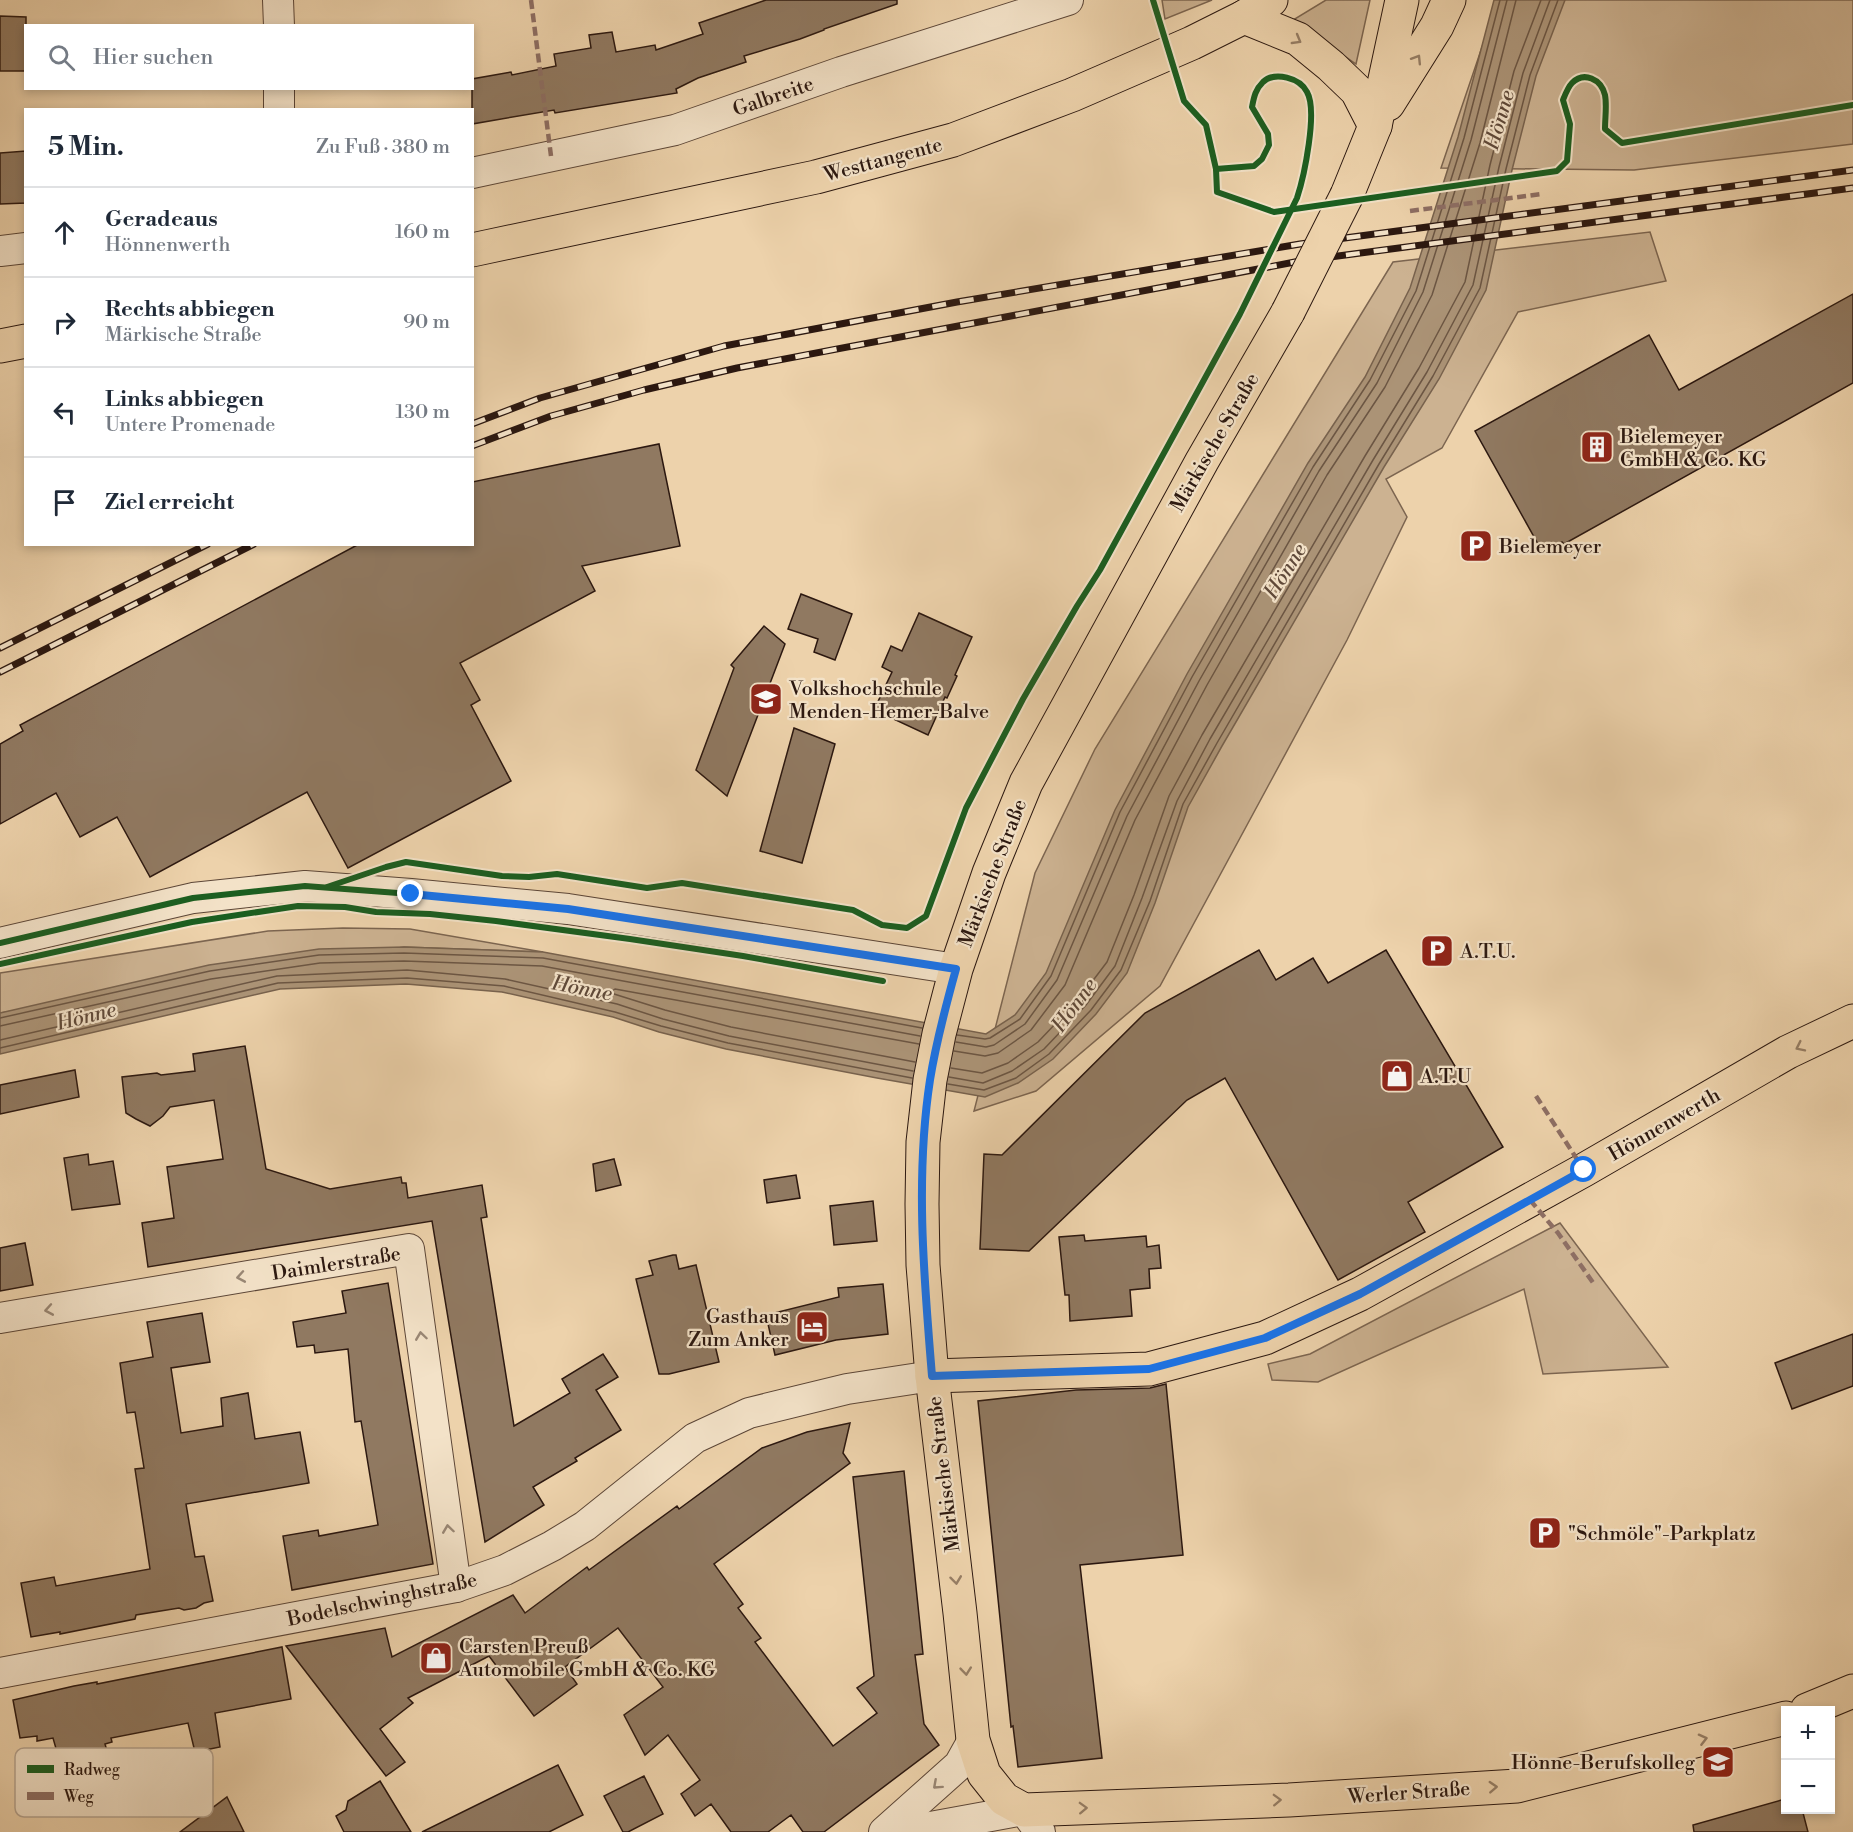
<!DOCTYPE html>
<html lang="de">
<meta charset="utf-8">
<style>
body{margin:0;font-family:"Libre Bodoni",serif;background:#f2f2f3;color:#1f2937}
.controls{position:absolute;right:18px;bottom:18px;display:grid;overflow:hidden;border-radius:0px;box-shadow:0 3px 9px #0003}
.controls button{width:54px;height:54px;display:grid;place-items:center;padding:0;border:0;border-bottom:2px solid #e0e1e3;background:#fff;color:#1f2937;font:30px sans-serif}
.stop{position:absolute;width:18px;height:18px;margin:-14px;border:4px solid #1a73e8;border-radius:50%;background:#fff}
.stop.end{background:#1a73e8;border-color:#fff;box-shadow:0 2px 6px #0008}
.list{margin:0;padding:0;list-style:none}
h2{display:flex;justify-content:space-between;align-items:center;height:78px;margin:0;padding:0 24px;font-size:26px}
h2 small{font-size:20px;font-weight:400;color:#747a83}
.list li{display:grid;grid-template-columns:39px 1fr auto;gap:18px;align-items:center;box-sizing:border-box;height:90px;padding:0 24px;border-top:2px solid #e0e1e3}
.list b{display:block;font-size:22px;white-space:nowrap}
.list p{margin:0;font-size:20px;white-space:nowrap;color:#747a83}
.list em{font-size:20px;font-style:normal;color:#747a83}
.icon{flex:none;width:33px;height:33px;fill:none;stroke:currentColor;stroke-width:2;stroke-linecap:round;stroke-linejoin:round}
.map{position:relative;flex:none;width:1853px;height:1832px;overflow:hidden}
.search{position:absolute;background:#fff;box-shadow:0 3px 9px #0003;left:24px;top:24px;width:450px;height:66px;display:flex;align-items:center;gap:15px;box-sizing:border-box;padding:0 21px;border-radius:0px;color:#747a83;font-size:22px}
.panel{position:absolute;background:#fff;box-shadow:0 3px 9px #0003;left:24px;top:108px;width:450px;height:438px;border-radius:0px}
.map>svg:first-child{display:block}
.green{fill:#ccb291;stroke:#7c6550;stroke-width:1.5}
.water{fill:#ab9376;stroke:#78624d;stroke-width:1.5}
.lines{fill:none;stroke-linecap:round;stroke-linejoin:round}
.shore{stroke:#6c5643;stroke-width:1.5}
.building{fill:#907961;stroke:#2c1810;stroke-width:1.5}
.minor-casing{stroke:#5c4637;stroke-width:32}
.primary-casing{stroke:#2c1810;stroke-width:35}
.minor{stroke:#f3e2c8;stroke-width:30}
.primary{stroke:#edd2ab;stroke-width:33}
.rail-casing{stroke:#2c1810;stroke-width:7}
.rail{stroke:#f3e2c8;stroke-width:4.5;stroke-dasharray:14;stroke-linecap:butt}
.primary-bridge-casing{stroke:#2c1810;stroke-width:35;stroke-linecap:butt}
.primary-bridge{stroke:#edd2ab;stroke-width:33}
.quiet{stroke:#8d6e63;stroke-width:4.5;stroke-dasharray:9 4.5;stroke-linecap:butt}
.cycleway-casing{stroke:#f3e2c8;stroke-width:10}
.cycleway{stroke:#1b5e20;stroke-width:6}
.oneway{stroke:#967e65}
.oneway2{stroke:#998775}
.route{stroke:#1a73e8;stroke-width:8}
.labels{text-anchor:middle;stroke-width:4.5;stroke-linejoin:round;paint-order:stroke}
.street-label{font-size:20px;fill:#2c1810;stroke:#f3e2c8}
.poi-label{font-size:20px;fill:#2c1810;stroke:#f3e2c8;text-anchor:start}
.water-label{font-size:21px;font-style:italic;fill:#5f4939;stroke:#f3e2c8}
.key{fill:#f3e2c8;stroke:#b7a591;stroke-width:1.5}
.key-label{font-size:16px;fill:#2c1810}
</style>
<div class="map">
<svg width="1853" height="1832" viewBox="0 0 1853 1832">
<rect width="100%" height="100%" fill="#edd2ab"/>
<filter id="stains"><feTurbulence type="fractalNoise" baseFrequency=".00333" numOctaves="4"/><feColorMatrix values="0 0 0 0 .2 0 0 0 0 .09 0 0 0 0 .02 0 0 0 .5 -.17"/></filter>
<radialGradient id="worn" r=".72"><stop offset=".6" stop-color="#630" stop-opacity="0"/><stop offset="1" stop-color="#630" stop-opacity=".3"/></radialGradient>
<g class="green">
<polygon points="1162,0 1212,0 1165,19"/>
<polygon points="1326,0 1370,0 1356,64 1293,20"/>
<polygon points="1498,0 1853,0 1853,144 1634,170 1441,168"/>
<polygon points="1650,232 1666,281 1518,312 1442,448 1386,479 1407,517 1347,640 1160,986 1036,1091 974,1111 1035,873 1095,749 1393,262"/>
<polygon points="343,928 410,929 543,952 404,947 0,1013 0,973 268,931"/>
<polygon points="1560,1223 1668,1367 1543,1374 1524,1289 1318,1382 1272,1380 1268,1364 1310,1354"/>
</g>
<polygon class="water" points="1494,0 1565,0 1536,76 1512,170 1486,290 1439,379 1384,467 1222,746 1188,807 1155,903 1127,973 1096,1014 1053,1059 1018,1083 985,1097 877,1078 726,1049 659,1032 613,1017 502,992 406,984 280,989 0,1054 0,1013 209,965 319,949 404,947 543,952 986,1034 1015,1015 1046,973 1115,810 1187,674 1308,463 1365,377 1410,288 1458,137"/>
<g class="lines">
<g class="shore">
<polyline points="0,1018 210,971 319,955 404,953 543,958 922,1028"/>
<polyline points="0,1026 211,979 320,963 404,961 542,966 920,1036"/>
<polyline points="957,1035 985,1039 990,1038 1020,1019 1051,976 1120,812 1192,677 1313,467 1370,380 1416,291 1464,138 1500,0"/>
<polyline points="0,1040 277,976 407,970 505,979 617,1004 663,1019 729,1036 913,1071"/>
<polyline points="956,1042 986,1047 994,1045 1025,1024 1057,980 1127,816 1199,681 1319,471 1377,383 1423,292 1471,140 1507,0"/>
<polyline points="0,1048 278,983 407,978 504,986 615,1012 661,1026 728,1043 912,1078"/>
<polyline points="954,1051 985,1056 998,1053 1031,1030 1065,985 1135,820 1207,685 1327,475 1385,387 1432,295 1480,143 1516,0"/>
<polyline points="915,1062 731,1027 665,1010 614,994 612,991 615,989 919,1044"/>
<polyline points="951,1068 982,1073 1008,1063 1038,1042 1079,999 1107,962 1134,895 1169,796 1202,735 1365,456 1419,368 1465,282 1490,165 1514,71 1541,0"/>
<polyline points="949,1077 983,1083 1012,1071 1044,1049 1086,1005 1115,966 1142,898 1177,801 1210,739 1373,460 1427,372 1473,285 1499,167 1523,73 1550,0"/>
<polyline points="948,1084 984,1090 1016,1078 1049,1054 1091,1010 1121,970 1150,901 1183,804 1217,743 1379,464 1433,376 1480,288 1506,169 1530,75 1558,0"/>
</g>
</g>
<g class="building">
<polygon points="766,0 897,0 897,4 824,29 824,30 800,39 744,56 746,62 698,78 676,89 677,93 555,113 554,110 472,124 472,79 511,72 512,75 556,66 554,54 591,48 589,35 612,32 616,52 655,45 656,50 703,34 699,23"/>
<polygon points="0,16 26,17 26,71 0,71"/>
<polygon points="26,151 26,203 0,204 0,153"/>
<polygon points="1853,294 1853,383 1564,544 1562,542 1543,553 1475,431 1649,335 1679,390"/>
<polygon points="659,444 680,546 582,566 595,591 460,663 480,700 471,705 511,781 348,868 307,792 150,877 117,817 80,837 56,793 0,824 0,744 23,731 20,725 359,544 472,544 472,482"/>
<polygon points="801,594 852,614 835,660 814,652 818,639 788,629"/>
<polygon points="919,613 972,637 955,675 957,676 947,698 945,697 928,735 874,710 892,672 882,667 891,646 902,651"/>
<polygon points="764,626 785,644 727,796 696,770 734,668 731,665"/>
<polygon points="794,728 835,744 802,863 760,851"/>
<polygon points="1259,950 1276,980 1313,958 1328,983 1386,950 1503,1147 1408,1202 1425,1232 1338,1280 1225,1078 1187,1100 1029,1251 980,1249 984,1154 1002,1155 1145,1013"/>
<polygon points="245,1046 266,1169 330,1189 401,1177 402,1183 406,1183 408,1198 482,1185 487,1217 481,1218 514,1426 570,1393 562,1379 603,1354 618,1377 596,1390 621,1430 575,1458 577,1461 533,1487 544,1505 485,1542 432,1221 148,1267 142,1223 174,1218 167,1167 223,1159 214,1100 170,1107 163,1116 150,1126 136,1119 126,1113 122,1077 157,1073 161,1075 195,1071 193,1054"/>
<polygon points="75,1070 79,1097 0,1114 0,1085"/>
<polygon points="88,1154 89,1165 113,1161 120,1204 72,1210 64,1158"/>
<polygon points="614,1159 621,1185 596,1191 593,1164"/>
<polygon points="796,1175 800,1198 767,1203 764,1180"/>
<polygon points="873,1201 877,1241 834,1245 830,1206"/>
<polygon points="1084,1235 1085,1241 1146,1236 1147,1247 1159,1245 1161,1268 1149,1269 1150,1288 1130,1290 1132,1316 1070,1321 1069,1295 1065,1295 1059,1237"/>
<polygon points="25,1243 33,1285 0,1291 0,1248"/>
<polygon points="673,1255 676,1255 679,1269 696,1265 719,1362 669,1374 659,1374 636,1279 653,1275 649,1261"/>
<polygon points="388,1283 433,1564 292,1590 283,1536 318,1530 319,1536 378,1525 361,1421 355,1422 348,1349 315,1353 314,1345 297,1347 293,1322 346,1313 342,1291"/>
<polygon points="883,1284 888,1334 836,1340 775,1355 766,1315 839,1297 838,1288"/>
<polygon points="202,1313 210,1362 171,1368 181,1433 223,1426 221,1398 248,1393 255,1439 300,1432 309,1483 186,1504 195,1557 204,1556 213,1601 204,1603 196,1608 184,1610 179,1608 136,1615 135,1619 60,1634 60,1632 31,1637 21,1583 54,1577 56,1586 150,1569 135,1469 144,1468 135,1412 127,1413 120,1363 153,1357 147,1322"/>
<polygon points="1853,1334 1853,1386 1792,1409 1775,1363"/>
<polygon points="1166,1384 1183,1555 1080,1565 1102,1758 1018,1767 1013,1726 1011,1727 978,1401 1076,1390 1150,1388"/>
<polygon points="850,1423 843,1453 850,1463 714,1564 743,1604 738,1608 761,1638 755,1642 833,1746 877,1713 857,1688 874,1676 853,1477 904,1471 923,1654 915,1655 924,1724 939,1745 824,1832 803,1832 791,1815 768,1832 731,1832 711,1804 695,1816 681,1794 700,1780 668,1735 645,1755 624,1715 663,1687 618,1628 565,1667 577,1684 534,1716 489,1656 408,1698 413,1703 380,1729 405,1762 386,1776 286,1646 385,1628 392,1657 513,1595 525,1613 587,1567 589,1570 677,1506 679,1509 762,1448 807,1432"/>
<polygon points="282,1647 291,1699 215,1713 220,1747 195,1752 188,1723 111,1738 112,1742 105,1744 107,1751 90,1754 95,1772 65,1780 53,1738 37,1741 37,1736 20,1738 13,1700 74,1686 97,1682 97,1684"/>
<polygon points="558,1765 583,1815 549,1832 422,1832"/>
<polygon points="644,1776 663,1814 628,1832 623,1832 604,1796"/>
<polygon points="380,1781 411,1832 344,1832 336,1816 346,1810 348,1801"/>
<polygon points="227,1797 244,1832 180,1832"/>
<polygon points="1785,1799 1785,1809 1802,1809 1808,1832 1694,1832 1693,1825"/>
</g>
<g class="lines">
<g class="minor-casing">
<g id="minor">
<polyline points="278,0 279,26"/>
<polyline points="279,88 279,110"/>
<polyline points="472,173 675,130 841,72 1068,0"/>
<polyline points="0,251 26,248"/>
<polyline points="0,943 193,898 305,886 411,894 568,909 956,969"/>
<polyline points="0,1318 409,1249 456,1587"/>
<polyline points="0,1673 456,1587 505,1570 552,1546 585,1526 695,1438 749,1413 847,1389 932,1376"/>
<polyline points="884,1832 959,1765 973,1740"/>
<polyline points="903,1832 1024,1810 1040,1832"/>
</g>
</g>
<g class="primary-casing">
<g id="primary">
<polyline points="1244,17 1298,39 1331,66 1357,91 1375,126"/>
<polyline points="1388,104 1437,26 1449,0"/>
<polyline points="1347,195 1375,126 1402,0"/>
<polyline points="472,250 816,177 953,140 1072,95 1192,43 1244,17 1271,0"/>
<polyline points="1288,312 1202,461 1026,783 989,873 956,969 939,1034 930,1080 923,1142 922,1204 923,1265 932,1376 960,1613 973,1740 984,1774 1004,1799 1024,1810 1289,1800 1517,1786 1786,1718"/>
<polyline points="0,346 26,341"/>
<polyline points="932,1376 1149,1369 1265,1338 1360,1294 1584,1170 1788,1052 1853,1021"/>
<polyline points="1807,1710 1853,1691"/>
</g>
</g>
<use href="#minor" class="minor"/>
<use href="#primary" class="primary"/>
<g class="rail-casing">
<g id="rail">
<polyline points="472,424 540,398 724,346 957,302 1300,244 1853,170"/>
<polyline points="472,446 551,416 644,390 737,368 1300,261 1853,188"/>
<polyline points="0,648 208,544"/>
<polyline points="0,672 254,544"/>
</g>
</g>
<use href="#rail" class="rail"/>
<g class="primary-bridge-casing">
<polyline id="primary-bridge" points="1288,312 1347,195"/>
</g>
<use href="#primary-bridge" class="primary-bridge"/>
<g class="quiet">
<polyline points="531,0 551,156"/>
<polyline points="1410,211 1542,194"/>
<polyline points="1536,1096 1584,1170"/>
<polyline points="1530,1200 1558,1233 1594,1284"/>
</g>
<g class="cycleway-casing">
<g id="cycleway">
<path d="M1153,0L1184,101L1206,125L1216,169L1217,192L1274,212L1557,171L1567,161L1570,124L1563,100C1565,95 1568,87 1572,83C1584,71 1601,79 1605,95C1607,105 1605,118 1605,129L1622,143L1853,105"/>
<path d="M327,887L386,867L406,862L502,876L529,877L557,874L647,888L682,883L853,910L882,925L907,928L926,916L966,808L1023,699L1077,606L1100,570L1240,314L1297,198C1304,177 1318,111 1307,92C1300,78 1275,71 1263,82C1255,90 1254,97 1252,107L1268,134L1269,145L1262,159L1254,166L1216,169"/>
<polyline points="0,943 193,898 305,886 411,894 568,909"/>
<polyline points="0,964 192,922 298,906 345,907 376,912 430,914 496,921 630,939 743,956 883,981"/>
</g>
</g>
<use href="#cycleway" class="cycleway"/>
</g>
<defs><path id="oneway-chevron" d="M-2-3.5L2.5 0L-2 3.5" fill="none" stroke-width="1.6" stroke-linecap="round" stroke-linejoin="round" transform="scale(1.5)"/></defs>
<g class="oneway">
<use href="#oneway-chevron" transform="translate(1297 40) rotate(30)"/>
<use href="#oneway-chevron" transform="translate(1417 59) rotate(-58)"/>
<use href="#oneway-chevron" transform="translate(1800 1047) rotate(154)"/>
<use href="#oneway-chevron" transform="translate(956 1580) rotate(83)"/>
<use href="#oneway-chevron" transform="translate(966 1671) rotate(84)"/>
<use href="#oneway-chevron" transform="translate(1703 1739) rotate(-14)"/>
<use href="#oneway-chevron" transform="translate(1493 1787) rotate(-3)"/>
<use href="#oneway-chevron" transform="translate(1277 1800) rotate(-2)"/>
<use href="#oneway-chevron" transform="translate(1083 1808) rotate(-2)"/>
</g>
<g class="oneway2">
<use href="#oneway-chevron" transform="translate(241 1277) rotate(170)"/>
<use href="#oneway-chevron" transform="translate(49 1310) rotate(170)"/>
<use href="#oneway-chevron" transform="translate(421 1336) rotate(-98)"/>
<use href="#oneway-chevron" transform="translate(448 1529) rotate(-98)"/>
<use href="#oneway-chevron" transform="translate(937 1785) rotate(138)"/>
</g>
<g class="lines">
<path class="route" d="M411,894L568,909L956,969C946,1005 936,1042 930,1080C915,1178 924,1278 932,1376L1149,1369L1265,1338L1360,1294L1584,1170"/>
</g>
<defs>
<g id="building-square" transform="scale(1.725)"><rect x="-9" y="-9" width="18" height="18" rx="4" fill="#8f2418" stroke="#f3e2c8"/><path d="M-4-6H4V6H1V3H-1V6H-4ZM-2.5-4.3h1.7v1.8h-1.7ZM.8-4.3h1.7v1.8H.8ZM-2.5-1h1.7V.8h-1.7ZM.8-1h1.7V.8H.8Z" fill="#fff"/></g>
<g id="parking-square" transform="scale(1.725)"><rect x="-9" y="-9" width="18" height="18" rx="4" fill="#8f2418" stroke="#f3e2c8"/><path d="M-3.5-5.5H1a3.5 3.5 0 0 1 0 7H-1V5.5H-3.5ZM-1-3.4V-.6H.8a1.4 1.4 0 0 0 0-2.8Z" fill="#fff"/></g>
<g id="university-square" transform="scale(1.725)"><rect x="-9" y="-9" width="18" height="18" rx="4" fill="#8f2418" stroke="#f3e2c8"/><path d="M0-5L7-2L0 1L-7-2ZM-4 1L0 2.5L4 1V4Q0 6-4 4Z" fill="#fff"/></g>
<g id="shop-square" transform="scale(1.725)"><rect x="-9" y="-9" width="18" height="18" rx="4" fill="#8f2418" stroke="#f3e2c8"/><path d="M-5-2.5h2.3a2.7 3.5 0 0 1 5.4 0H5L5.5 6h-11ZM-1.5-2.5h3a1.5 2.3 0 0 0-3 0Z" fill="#fff"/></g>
<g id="hotel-square" transform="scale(1.725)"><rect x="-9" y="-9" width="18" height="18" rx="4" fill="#8f2418" stroke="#f3e2c8"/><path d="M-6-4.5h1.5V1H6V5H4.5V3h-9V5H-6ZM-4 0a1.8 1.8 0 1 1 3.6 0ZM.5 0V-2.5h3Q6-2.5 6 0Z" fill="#fff"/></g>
<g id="school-square" transform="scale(1.725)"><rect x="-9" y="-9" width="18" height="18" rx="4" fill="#8f2418" stroke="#f3e2c8"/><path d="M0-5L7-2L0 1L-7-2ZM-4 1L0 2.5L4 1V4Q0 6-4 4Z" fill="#fff"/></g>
</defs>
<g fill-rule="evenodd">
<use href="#building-square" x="1597" y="447"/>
<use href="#parking-square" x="1476" y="546"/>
<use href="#university-square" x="766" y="699"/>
<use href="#parking-square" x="1437" y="951"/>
<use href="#shop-square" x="1397" y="1076"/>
<use href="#hotel-square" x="812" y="1327"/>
<use href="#parking-square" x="1545" y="1533"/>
<use href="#shop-square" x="436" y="1658"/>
<use href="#school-square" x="1718" y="1762"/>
</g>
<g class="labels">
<g class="street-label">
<text transform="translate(773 96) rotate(-19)" y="7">Galbreite</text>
<text transform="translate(883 159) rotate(-15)" y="7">Westtangente</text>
<text transform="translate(1214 442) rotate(-60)" y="7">Märkische Straße</text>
<text transform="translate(992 873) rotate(-69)" y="7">Märkische Straße</text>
<text transform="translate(1664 1124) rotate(-30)" y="7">Hönnenwerth</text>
<text transform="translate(336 1263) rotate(-9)" y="7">Daimlerstraße</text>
<text transform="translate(943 1474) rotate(-97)" y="7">Märkische Straße</text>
<text transform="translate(382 1599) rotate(-12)" y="7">Bodelschwinghstraße</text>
<text transform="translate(1409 1792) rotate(-4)" y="7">Werler Straße</text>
</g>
<g class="poi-label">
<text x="1620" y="443">Bielemeyer<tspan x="1620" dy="23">GmbH &amp; Co. KG</tspan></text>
<text x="1499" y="553">Bielemeyer</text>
<text x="789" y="695">Volkshochschule<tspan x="789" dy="23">Menden-Hemer-Balve</tspan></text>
<text x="1460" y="958">A.T.U.</text>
<text x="1420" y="1083">A.T.U</text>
<text x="789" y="1323" text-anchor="end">Gasthaus<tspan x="789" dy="23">Zum Anker</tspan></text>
<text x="1568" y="1540">"Schmöle"-Parkplatz</text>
<text x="459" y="1653">Carsten Preuß<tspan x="459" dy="23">Automobile GmbH &amp; Co. KG</tspan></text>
<text x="1695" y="1769" text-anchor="end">Hönne-Berufskolleg</text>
</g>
<g class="water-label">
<text transform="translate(1499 120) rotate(-74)" y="7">Hönne</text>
<text transform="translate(1285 571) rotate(-58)" y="7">Hönne</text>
<text transform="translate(582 988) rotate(11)" y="7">Hönne</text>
<text transform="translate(1074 1005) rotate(-54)" y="7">Hönne</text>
<text transform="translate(86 1016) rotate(-14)" y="7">Hönne</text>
</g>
</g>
<rect x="15" y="1748" width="198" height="69" rx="9" class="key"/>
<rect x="27" y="1765" width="27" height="8" fill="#1b5e20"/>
<rect x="27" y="1792" width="27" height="8" fill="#8d6e63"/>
<g class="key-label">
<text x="64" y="1775">Radweg</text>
<text x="64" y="1802">Weg</text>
</g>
<rect width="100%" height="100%" filter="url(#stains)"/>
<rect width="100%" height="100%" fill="url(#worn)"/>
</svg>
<div class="controls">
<button>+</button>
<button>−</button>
</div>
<div class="stop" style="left:1584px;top:1170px"></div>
<div class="stop end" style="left:411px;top:894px"></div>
<div class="search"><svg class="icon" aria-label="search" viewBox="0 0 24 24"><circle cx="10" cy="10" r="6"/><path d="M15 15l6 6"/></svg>Hier suchen</div>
<section class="panel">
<h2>5 Min.<small>Zu Fuß · 380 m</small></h2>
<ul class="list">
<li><svg class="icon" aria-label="ahead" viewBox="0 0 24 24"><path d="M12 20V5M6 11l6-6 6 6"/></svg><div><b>Geradeaus</b><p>Hönnenwerth</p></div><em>160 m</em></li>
<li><svg class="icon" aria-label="right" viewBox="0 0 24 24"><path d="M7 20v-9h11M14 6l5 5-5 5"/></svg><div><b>Rechts abbiegen</b><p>Märkische Straße</p></div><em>90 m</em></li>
<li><svg class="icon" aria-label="left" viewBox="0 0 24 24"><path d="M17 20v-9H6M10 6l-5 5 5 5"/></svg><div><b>Links abbiegen</b><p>Untere Promenade</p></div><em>130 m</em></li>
<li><svg class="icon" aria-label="arrive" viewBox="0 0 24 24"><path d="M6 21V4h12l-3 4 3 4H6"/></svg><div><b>Ziel erreicht</b></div></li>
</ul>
</section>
</div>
